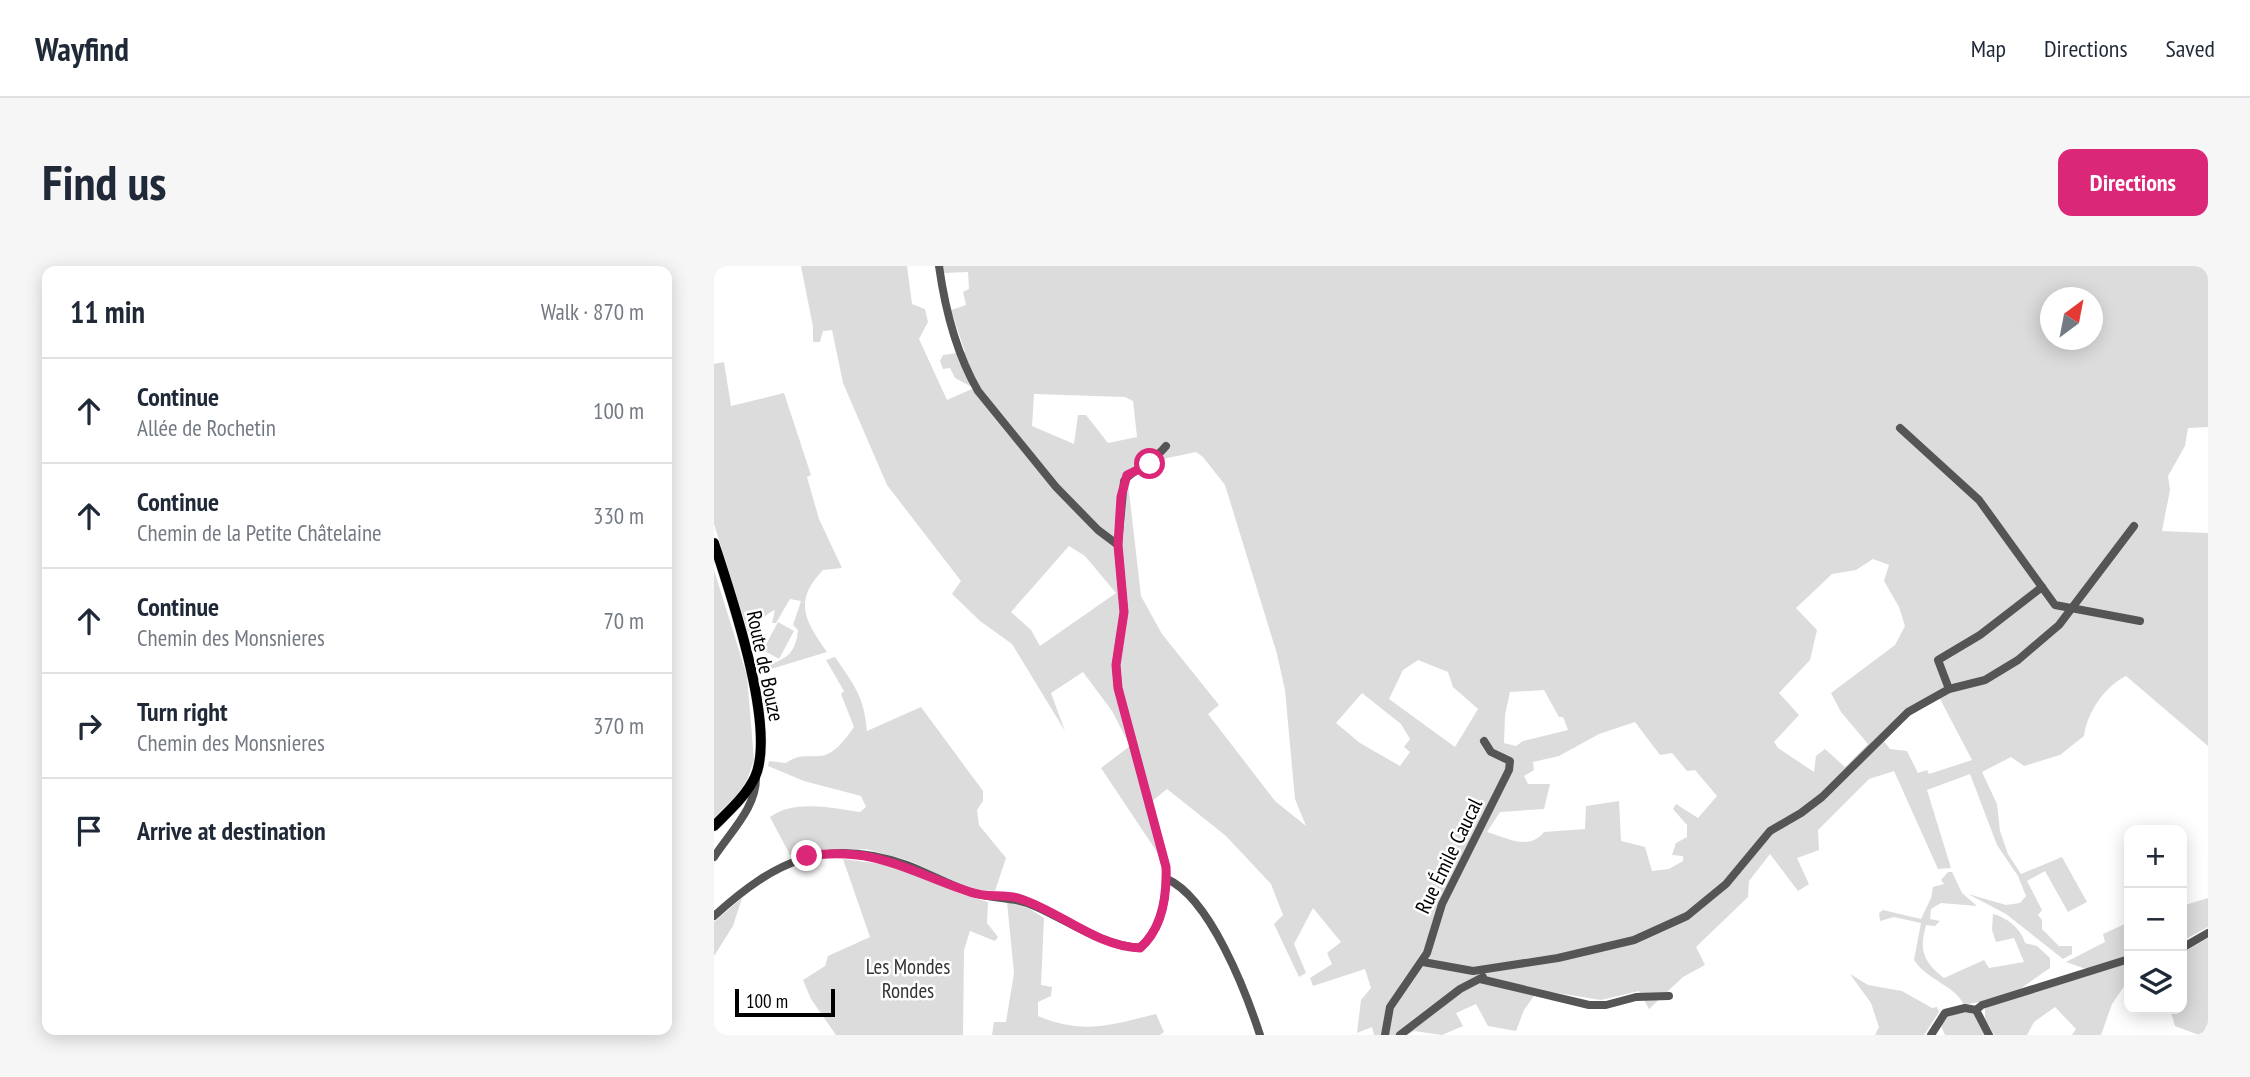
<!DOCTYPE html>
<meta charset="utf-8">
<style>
body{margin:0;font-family:"PT Sans Narrow",sans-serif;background:#f6f6f7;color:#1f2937}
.controls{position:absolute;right:21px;bottom:21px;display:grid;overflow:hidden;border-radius:14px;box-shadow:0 4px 18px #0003}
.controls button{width:63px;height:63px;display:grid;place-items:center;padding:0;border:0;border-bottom:2px solid #e0e1e3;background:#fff;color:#1f2937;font:35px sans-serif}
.compass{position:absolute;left:1326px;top:21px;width:63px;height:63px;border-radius:50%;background:#fff;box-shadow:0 4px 18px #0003;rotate:32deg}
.scale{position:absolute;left:21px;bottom:18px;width:100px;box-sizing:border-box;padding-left:7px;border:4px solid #000;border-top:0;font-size:19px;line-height:24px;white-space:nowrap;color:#000;-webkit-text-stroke:5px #fff;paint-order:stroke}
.stop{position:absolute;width:21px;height:21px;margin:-16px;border:5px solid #db2777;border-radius:50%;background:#fff}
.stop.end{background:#db2777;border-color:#fff;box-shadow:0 2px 7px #0008}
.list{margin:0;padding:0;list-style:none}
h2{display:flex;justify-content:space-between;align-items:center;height:91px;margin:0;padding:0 28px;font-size:30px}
h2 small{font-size:23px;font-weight:400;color:#747a83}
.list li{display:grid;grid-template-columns:46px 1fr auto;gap:21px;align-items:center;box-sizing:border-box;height:105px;padding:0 28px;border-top:2px solid #e0e1e3}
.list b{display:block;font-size:26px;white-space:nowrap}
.list p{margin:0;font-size:23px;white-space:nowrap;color:#747a83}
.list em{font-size:23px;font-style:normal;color:#747a83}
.icon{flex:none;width:38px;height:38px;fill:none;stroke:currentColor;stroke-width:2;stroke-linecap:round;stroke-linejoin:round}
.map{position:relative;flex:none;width:1494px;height:769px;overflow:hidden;border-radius:14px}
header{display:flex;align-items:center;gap:42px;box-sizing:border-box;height:98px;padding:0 35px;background:#fff;border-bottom:2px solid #e0e1e3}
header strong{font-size:33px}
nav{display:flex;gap:38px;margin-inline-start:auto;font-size:24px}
.intro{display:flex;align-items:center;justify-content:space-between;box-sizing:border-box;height:168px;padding:0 42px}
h1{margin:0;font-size:49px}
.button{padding:18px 32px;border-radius:14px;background:#db2777;color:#fff;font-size:24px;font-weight:700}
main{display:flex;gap:42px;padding:0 42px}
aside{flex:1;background:#fff;border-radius:14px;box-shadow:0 4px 18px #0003}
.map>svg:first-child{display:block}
.green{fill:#dcdcdc;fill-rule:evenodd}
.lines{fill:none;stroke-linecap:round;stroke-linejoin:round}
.major-casing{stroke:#dbdbdb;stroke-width:11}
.minor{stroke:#555;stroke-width:8}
.major{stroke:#000;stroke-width:10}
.route{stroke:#db2777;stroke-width:9}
.labels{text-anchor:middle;stroke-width:5;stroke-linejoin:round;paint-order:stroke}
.street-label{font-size:21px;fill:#000;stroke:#fff}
.park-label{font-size:21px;fill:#333;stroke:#fff}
</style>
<header>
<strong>Wayfind</strong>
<nav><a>Map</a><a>Directions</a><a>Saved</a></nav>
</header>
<div class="intro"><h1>Find us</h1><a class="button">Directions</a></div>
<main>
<aside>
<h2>11 min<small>Walk · 870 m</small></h2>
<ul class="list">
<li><svg class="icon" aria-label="ahead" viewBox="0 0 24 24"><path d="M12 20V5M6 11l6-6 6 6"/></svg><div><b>Continue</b><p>Allée de Rochetin</p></div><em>100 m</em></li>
<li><svg class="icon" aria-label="ahead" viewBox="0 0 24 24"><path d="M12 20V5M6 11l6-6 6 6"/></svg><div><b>Continue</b><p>Chemin de la Petite Châtelaine</p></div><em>330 m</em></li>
<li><svg class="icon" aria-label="ahead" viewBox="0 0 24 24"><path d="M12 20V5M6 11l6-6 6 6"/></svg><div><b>Continue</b><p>Chemin des Monsnieres</p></div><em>70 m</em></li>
<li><svg class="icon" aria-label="right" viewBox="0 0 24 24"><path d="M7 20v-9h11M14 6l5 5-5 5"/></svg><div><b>Turn right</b><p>Chemin des Monsnieres</p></div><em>370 m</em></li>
<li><svg class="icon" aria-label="arrive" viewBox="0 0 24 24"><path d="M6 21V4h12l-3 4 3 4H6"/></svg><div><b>Arrive at destination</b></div></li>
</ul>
</aside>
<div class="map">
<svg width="1494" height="769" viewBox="0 0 1494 769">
<rect width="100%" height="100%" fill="#fff"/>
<g class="green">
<path d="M87,0H193L198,38L211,43L214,56L205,73L233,134L260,122L241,112L236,102L229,103L226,95L229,89L251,86L237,44L252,39L249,26L255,23L254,6L229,7V0H1494V161L1474,162L1471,180L1454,210L1456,224L1448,265L1494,267V480L1412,410C1390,421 1373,447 1370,470L1346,489L1310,500L1297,491L1268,506L1283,538L1286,565L1294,588L1307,608L1348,591L1373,636L1354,646L1331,605L1313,615L1328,644L1324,649L1328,654V663L1345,680H1358V688L1349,693L1292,648L1254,628L1292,639L1306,637L1312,630L1304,610L1283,579L1256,508L1213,524L1237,602L1224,603L1180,505L1155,513L1104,564L1105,584L1083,592L1095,618L1084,625L1056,588L1035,615L1034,631L982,681L991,699L969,711L935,743L925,725L887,734L831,725L820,730L810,744L802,765L774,760L762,738L742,747L749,760L728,769L700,765L693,769H660L658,761L643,767L647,734L657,722L651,703L599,720L596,712L618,698L613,687L627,676L599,642L580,678L592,707L585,711L560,658L569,649L557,618L512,570L453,523L437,536L447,592L387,502L416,480L398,445L369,406L337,427L351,465L298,378L266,355L238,328L247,315L173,219L129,117L118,64L109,65L106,76H99V61ZM1336,32H1378V74H1336ZM320,128L411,131L419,135L423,171L394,177L372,149H364L360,178L318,160ZM482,186L489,191L511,219L563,388L571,424L581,533L592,560L561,535L494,448L505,439L448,368L427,330L414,217L417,210L444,202L449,193ZM355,280L371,290L402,327L326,380L317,364L297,346ZM1159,293L1175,299L1170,315L1185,341L1191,360L1181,379L1117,427L1127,446L1154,478L1131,501L1111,483L1102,490L1100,506L1064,482L1060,476L1085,449L1065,427L1096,394L1103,364L1082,342L1118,308L1142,304ZM704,394L734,406L739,421L764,443L741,481L675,433L689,404ZM830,424L845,451H849L854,464L809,475L802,480L790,477L791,449L796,426ZM648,427L687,458L696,473L690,481L696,486L686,500L646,477L622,457ZM1225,431L1258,494L1215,508L1213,504L1204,507L1193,485L1176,483L1169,474L1197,449ZM921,456L946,489L958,487L973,505L981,504L1003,530L984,552L962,538L959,543L973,559V571L962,577L958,589L969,590V595L955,603L938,605L931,581L907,575L905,535L872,540L871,563L830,566C815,585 793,572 773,566L786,546L830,543L836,518H814L810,510L820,504L819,496L845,490L885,468Z"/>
<path d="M10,96L17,140L70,127L97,209L93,211L105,253L128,302L109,304C78,336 92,356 113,386L47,406L45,404C69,392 81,393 84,364L79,359L87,335L76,333L62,357H58L61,344C49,349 44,359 34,366L0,258V98Z"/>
<polygon points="0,304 33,410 40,494 33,514 23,529 0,552"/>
<polygon points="64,356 80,365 65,393 49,384"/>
<path d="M121,391C140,419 150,430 153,465L207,441L269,525V535L263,544L265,559L292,592L281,625L256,623L196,595L152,583L95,584L76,589L56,551C80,533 118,542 146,546L152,541L147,530L90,515L54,500L55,495L72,497C85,488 90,491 105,490C120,490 132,472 140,461L127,428L130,425L112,394Z"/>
<polygon points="129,593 189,601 247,628 274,636 273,657 284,671 281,675 256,665 250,684 249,769 122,769 97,733 89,714 111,700 114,690 156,671"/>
<path d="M1234,606H1238L1248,627L1263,640L1227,637L1217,643L1216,653L1226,655L1221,660L1212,659C1205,685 1209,695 1230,712L1270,694L1275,702L1310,696L1300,672L1282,676L1278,664L1279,648C1293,651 1308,664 1311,677L1323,680L1336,692V702L1296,730L1250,739C1241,719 1214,715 1200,694L1207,657L1180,651L1166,655L1165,647L1169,644L1207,653L1217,632L1219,621L1230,618L1227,614Z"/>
<polygon points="28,632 19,660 0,690 0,656"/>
<polygon points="1494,632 1494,661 1468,675 1468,640"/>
<path d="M293,636L314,642L330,652L327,719L338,721L337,730L324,736V750C369,769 397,759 442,748L450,766L446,769H278L280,756H292L300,707Z"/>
<polygon points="1415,656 1415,689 1372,703 1352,696 1391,676 1389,668"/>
<polygon points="1494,672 1494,757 1488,769 1485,769 1461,760 1456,743 1468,743 1468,687"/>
<polygon points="1415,696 1415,713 1398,738 1387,769 1358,769 1362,763 1341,741 1320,756 1313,769 1280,769 1271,752 1271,742"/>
<polygon points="1136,708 1154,719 1188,725 1218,742 1223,741 1225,746 1210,769 1161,769 1165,761 1157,737"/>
<polygon points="1253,745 1263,750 1272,769 1231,769 1226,758 1230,750"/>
</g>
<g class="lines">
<g class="major-casing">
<path id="major" d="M0,277C17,329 63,462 41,511C32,530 15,545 0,560"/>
</g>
<g class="minor">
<path d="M225,0C231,43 242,87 264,125L342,221L384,264L404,279"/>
<polyline points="1186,162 1265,234 1341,339 1426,355"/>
<polyline points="1235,423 1224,394 1266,369 1328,321"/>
<path d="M0,591C17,565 43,541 42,510"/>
<path d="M453,613C496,632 532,726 546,769"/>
<path d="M0,650C61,595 110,570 193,599C214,607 235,619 256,626C280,634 299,630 323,641C356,656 390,680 426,682C448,663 453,630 452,601L404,422L402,399L410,346L404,279L410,215C415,206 440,196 452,180"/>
<polyline points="1468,682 1494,667"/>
<polyline points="709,696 759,705 844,692 920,674 973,650 1012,618 1056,565 1087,547 1108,531 1194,446 1235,423 1271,414 1304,394 1345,359 1420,260"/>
<polyline points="766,713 875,739 892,739 922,731 955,730"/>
<polyline points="1262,744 1268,739 1415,693"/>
<polyline points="1262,744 1275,769"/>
<polyline points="671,769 676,741 713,687 728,638 795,504 796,495 777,486 770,475"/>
<polyline points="686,769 746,723 769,711"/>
<polyline points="1217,769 1231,747 1251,742 1262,744"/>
</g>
<use href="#major" class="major"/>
</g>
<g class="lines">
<path class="route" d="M93,590C163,580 195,606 256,626C272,632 288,628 304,632C346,645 381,680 426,682C448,663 453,630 452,601L404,422L402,399L410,346L404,279L407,231L413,209L436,198"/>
</g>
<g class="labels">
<g class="street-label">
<text transform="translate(51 400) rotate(78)" y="7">Route de Bouze</text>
<text transform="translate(735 590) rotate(-64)" y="7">Rue Émile Caucal</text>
</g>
<g class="park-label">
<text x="194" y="708">Les Mondes<tspan x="194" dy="24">Rondes</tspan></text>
</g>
</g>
</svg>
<div class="controls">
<button>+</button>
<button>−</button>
<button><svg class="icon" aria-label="layers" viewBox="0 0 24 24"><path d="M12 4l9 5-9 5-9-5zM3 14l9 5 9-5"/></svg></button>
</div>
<svg class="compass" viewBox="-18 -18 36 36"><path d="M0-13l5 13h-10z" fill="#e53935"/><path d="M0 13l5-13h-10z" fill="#747a83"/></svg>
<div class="scale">100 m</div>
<div class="stop" style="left:436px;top:198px"></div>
<div class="stop end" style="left:93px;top:590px"></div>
</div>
</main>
